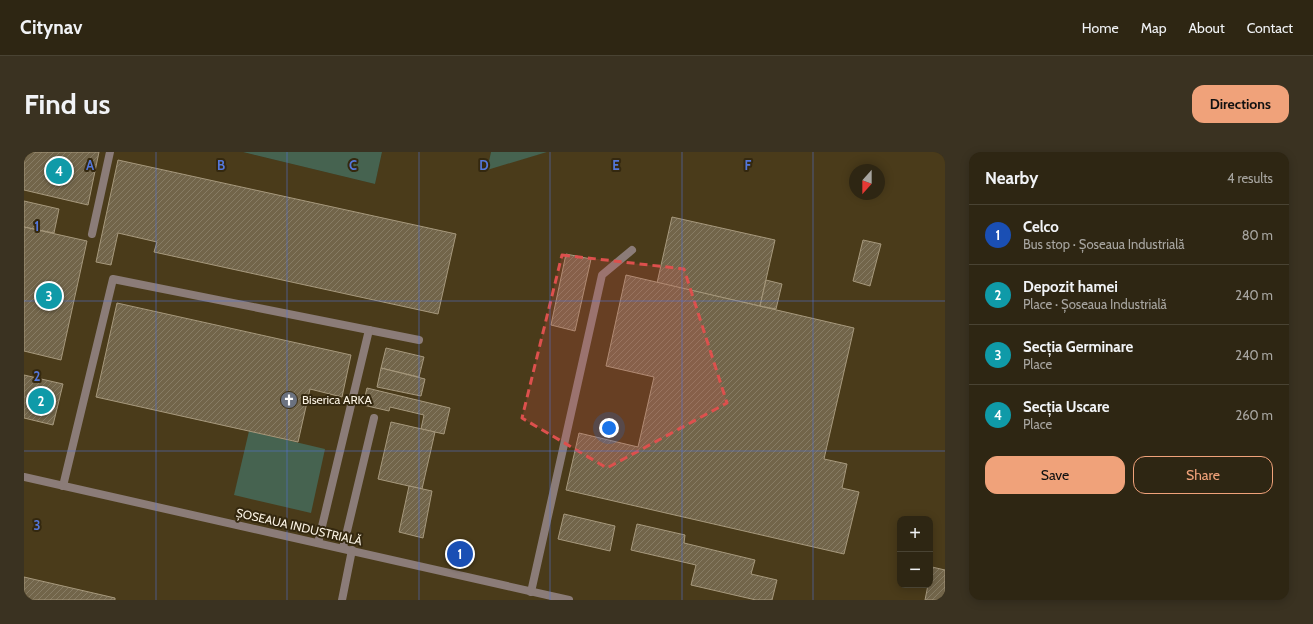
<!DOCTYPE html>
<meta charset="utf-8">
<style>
body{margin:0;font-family:Cabin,sans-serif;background:#3a3221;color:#f1f3f6}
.controls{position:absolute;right:12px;bottom:12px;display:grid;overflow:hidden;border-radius:8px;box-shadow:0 2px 10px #0003}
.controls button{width:36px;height:36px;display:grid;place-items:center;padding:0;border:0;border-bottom:1px solid #494333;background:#2e2613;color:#f1f3f6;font:20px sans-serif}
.compass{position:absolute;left:825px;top:12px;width:36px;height:36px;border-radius:50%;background:#2e2613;box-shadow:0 2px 10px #0003;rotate:201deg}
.you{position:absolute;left:585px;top:276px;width:14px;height:14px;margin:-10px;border:3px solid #fff;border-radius:50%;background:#1a73e8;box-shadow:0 0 0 6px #1a73e833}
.badge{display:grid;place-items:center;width:26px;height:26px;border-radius:50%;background:#f0a27a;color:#fff;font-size:13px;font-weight:700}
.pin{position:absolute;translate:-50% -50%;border:2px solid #fff;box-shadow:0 1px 4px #0006}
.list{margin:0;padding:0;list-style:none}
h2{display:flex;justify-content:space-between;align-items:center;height:52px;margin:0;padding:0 16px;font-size:17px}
h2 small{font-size:13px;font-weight:400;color:#a7a5a0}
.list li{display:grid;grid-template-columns:26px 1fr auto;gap:12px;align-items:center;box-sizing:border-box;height:60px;padding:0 16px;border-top:1px solid #494333}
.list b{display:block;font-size:15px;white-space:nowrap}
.list p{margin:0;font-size:13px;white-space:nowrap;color:#a7a5a0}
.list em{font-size:13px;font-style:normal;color:#a7a5a0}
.actions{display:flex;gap:8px;padding:12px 16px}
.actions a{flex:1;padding:9px 0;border:1px solid #f0a27a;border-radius:12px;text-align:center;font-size:14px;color:#f0a27a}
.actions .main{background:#f0a27a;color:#111}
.map{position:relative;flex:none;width:921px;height:448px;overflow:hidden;border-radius:12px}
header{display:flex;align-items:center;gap:24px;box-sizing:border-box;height:56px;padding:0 20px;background:#2e2613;border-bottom:1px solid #494333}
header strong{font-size:19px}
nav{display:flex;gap:22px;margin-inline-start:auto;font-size:14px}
.intro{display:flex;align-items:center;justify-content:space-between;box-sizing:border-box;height:96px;padding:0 24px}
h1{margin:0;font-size:28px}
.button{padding:10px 18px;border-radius:12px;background:#f0a27a;color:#111;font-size:14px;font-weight:700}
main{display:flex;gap:24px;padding:0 24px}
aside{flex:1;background:#2e2613;border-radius:12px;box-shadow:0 2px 10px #0003}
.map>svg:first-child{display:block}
.built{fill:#4a3b1a;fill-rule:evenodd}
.green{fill:#466350}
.building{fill:url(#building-hatch);stroke:#a7997d}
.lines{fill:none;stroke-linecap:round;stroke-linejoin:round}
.service{stroke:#8b7c78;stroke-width:8}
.tertiary{stroke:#8b7c78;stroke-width:8}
.marked{fill:#dd504d;fill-opacity:0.2;stroke:#dd504d;stroke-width:3;stroke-dasharray:8 5;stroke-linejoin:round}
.grid{fill:none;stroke:#5477db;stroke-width:1;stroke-opacity:0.55}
.labels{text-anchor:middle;stroke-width:4;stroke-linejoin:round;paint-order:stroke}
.poi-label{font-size:12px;fill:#faf2e3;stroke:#34280f;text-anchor:start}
.street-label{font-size:12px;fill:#faf2e3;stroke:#34280f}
.grid-label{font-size:13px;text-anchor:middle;font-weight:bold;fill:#5477db;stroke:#34280f;stroke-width:4;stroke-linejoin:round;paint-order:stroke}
</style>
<header>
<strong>Citynav</strong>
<nav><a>Home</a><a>Map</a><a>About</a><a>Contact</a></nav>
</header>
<div class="intro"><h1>Find us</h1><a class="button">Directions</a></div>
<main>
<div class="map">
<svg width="921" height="448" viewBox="0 0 921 448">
<defs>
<pattern id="building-hatch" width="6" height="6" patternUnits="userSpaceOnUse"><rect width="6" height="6" fill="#72654a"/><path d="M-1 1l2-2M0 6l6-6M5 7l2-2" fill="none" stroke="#877c64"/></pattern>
</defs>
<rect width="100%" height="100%" fill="#3e3219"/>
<path class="built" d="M0,0H219L351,32L358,0H467L463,17L523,0H921V448H0ZM831,18H855V42H831ZM876,367H906V433H876Z"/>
<g class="green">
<polygon points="219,0 358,0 351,32"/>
<polygon points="467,0 523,0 463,18"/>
<polygon points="225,279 301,297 287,361 210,343"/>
</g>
<g class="building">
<polygon points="0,0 75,0 64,53 0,38"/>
<polygon points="94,8 432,82 414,162 130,100 133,90 94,81 87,113 72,110"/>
<polygon points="0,49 35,57 30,81 0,75"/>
<polygon points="648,65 751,88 736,154 633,131"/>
<polygon points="0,75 63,89 37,208 0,199"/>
<polygon points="839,88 857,92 846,134 829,129"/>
<polygon points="542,102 567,107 551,179 527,173"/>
<polygon points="602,123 830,176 800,307 823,312 818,336 835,340 820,402 542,338 555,281 614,295 630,225 582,214"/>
<polygon points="742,128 758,132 752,157 736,154"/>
<polygon points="93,151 327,203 318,245 286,237 274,290 72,245"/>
<polygon points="362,196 400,205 395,225 357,216"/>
<polygon points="357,216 401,227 397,244 353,235"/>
<polygon points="0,223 39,232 29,273 0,266"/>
<polygon points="343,236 426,256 420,282 397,277 400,263 366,255 365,259 339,253"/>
<polygon points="367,270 411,280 398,337 354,327"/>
<polygon points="385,334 408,339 399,386 375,380"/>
<polygon points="540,362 591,374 586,399 534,387"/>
<polygon points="613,372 661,383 660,391 731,408 727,422 753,428 748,448 732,448 667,433 672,413 607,398"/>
<polygon points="908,415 921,418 921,438 919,448 901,448 904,433 906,433"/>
<polygon points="0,425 91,446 91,448 0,448"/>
</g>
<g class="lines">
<g class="service">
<polyline points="68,82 86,0"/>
<polyline points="39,334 89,127 395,188"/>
<polyline points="294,391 345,178"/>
<polyline points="319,396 350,266"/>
<polyline points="507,440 578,123 608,98"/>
<polyline points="318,448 328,398"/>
</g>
<polyline class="tertiary" points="0,325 545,448"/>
</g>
<path class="marked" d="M538,103L660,117L703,251L583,316L498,266Z"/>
<path class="grid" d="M132,0V448M263,0V448M395,0V448M526,0V448M658,0V448M789,0V448M0,149H921M0,299H921"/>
<defs>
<g id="church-disc" transform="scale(0.9)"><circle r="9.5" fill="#6b7280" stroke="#34280f"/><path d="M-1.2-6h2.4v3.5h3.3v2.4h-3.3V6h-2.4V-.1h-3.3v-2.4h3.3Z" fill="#fff"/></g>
</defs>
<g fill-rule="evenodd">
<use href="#church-disc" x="265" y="248"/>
</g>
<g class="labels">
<g class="poi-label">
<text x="278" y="252">Biserica ARKA</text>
</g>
<g class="street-label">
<text transform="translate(275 375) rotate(13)" y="4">ȘOSEAUA INDUSTRIALĂ</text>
</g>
</g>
<g class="grid-label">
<text x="66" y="18">A</text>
<text x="197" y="18">B</text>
<text x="329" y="18">C</text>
<text x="460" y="18">D</text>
<text x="592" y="18">E</text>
<text x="724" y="18">F</text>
<text x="13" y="79">1</text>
<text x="13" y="229">2</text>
<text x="13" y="378">3</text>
</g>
</svg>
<div class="controls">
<button>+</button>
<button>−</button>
</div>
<svg class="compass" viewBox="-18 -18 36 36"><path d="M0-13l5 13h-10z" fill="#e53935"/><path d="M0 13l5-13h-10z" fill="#a7a5a0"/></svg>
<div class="you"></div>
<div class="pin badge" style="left:436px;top:402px;background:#1a4fb4">1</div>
<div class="pin badge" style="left:17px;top:249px;background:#0f9aa8">2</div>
<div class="pin badge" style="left:25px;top:144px;background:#0f9aa8">3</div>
<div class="pin badge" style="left:35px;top:19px;background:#0f9aa8">4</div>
</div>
<aside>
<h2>Nearby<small>4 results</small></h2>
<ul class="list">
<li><span class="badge" style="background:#1a4fb4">1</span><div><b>Celco</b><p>Bus stop · Șoseaua Industrială</p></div><em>80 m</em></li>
<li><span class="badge" style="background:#0f9aa8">2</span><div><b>Depozit hamei</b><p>Place · Șoseaua Industrială</p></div><em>240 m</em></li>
<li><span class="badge" style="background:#0f9aa8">3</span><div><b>Secția Germinare</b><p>Place</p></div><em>240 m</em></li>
<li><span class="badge" style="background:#0f9aa8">4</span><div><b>Secția Uscare</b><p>Place</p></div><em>260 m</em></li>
</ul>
<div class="actions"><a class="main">Save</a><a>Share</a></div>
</aside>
</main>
